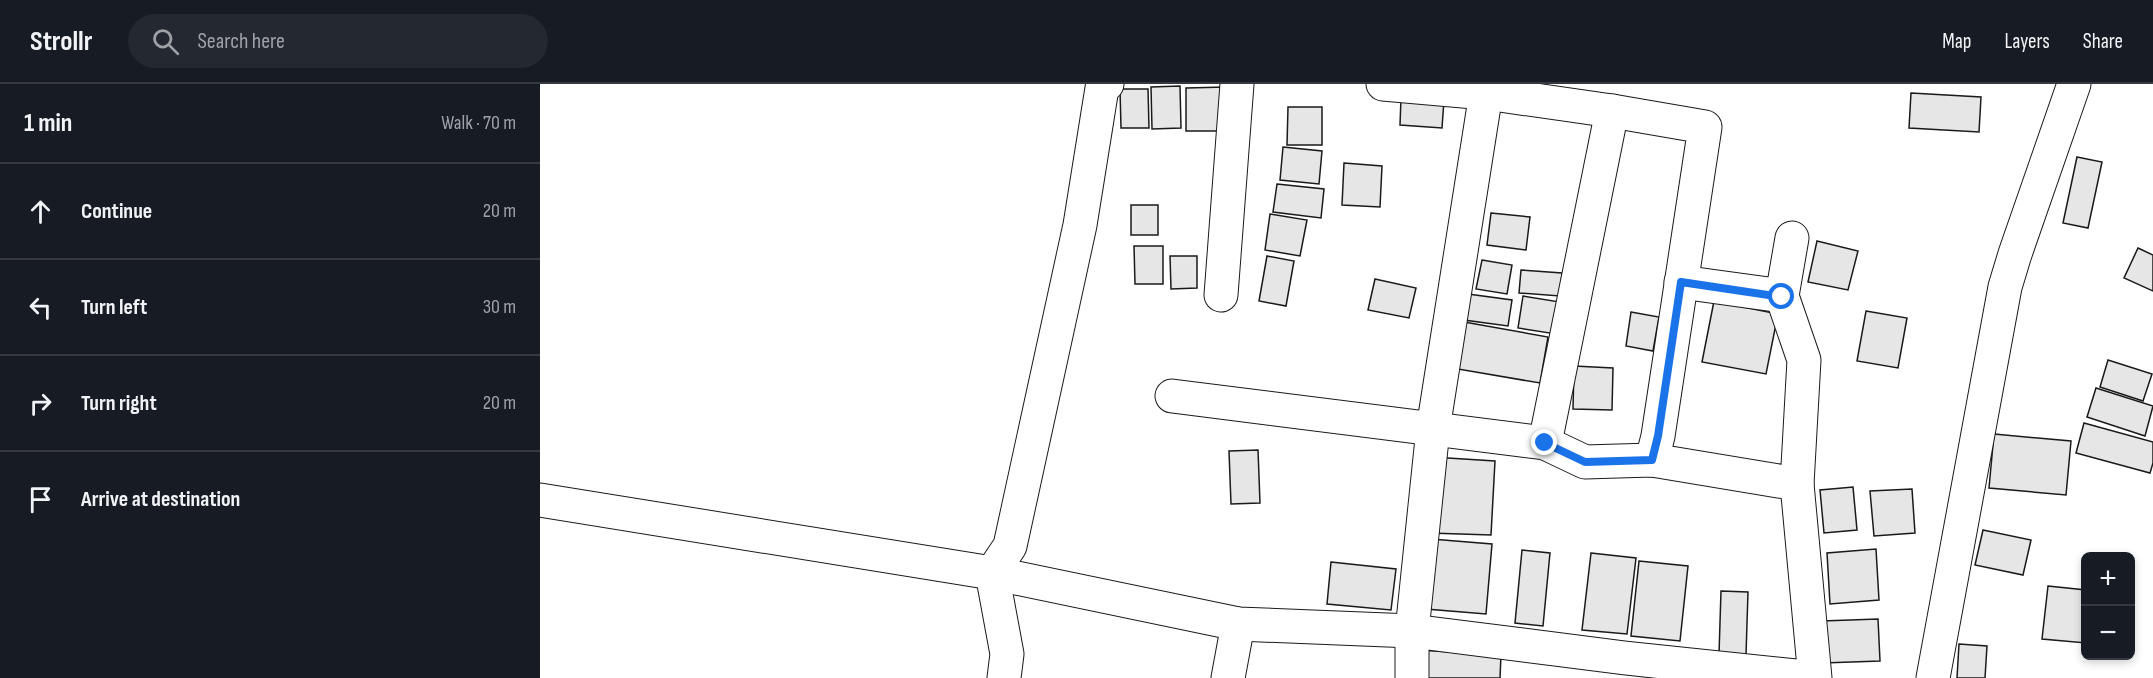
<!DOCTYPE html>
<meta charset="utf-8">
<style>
body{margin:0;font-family:"Sofia Sans Condensed",sans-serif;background:#242831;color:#f1f3f6}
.controls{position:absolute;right:18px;bottom:18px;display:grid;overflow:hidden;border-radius:9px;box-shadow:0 3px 9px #0003}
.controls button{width:54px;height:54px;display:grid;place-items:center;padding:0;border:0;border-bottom:2px solid #363941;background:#171b24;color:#f1f3f6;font:30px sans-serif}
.stop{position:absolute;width:18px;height:18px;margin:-14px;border:4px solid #1a73e8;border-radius:50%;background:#fff}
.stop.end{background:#1a73e8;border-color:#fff;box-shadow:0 2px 6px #0008}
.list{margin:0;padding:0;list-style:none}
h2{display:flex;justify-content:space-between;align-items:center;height:78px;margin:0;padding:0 24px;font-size:26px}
h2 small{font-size:20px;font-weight:400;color:#9ea1a6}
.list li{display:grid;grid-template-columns:39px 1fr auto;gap:18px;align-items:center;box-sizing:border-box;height:96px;padding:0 24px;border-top:2px solid #363941}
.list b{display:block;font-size:22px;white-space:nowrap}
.list em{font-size:20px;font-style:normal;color:#9ea1a6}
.icon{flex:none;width:33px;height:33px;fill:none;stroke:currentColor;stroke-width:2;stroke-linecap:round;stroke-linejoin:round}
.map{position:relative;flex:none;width:1613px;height:594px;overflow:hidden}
header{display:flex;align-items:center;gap:36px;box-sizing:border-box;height:84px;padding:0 30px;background:#171b24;border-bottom:2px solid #363941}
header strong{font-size:28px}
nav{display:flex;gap:33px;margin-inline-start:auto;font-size:21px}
.search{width:420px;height:54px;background:#242831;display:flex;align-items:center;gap:15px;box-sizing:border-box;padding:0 21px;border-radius:33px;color:#9ea1a6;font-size:22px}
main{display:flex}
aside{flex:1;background:#171b24}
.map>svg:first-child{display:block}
.building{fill:#e6e6e6;stroke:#1a1a1a;stroke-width:1.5}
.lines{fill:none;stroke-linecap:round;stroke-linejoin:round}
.minor-casing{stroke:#1a1a1a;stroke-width:35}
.minor{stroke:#fff;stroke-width:33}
.route{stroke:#1a73e8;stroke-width:8}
</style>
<header>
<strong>Strollr</strong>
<div class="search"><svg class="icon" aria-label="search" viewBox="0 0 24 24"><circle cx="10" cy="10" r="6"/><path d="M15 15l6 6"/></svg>Search here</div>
<nav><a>Map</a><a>Layers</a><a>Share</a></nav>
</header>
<main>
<aside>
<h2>1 min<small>Walk · 70 m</small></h2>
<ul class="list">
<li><svg class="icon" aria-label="ahead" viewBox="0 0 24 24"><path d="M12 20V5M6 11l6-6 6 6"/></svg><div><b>Continue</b></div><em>20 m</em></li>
<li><svg class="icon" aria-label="left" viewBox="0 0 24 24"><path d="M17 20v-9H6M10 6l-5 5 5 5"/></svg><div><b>Turn left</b></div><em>30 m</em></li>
<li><svg class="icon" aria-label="right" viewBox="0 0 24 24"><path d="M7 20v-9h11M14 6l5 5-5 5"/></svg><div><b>Turn right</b></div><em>20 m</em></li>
<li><svg class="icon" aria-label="arrive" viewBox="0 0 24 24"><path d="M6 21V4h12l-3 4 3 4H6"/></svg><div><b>Arrive at destination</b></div></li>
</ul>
</aside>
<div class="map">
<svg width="1613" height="594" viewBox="0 0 1613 594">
<rect width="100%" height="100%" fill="#fff"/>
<g class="building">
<polygon points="640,2 641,44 612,45 611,3"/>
<polygon points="686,3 687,47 646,47 646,4"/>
<polygon points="580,5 608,5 609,44 581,44"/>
<polygon points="1371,9 1441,13 1439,48 1369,44"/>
<polygon points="861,14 904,16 902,44 860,41"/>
<polygon points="748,23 782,23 782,61 747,61"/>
<polygon points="743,63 782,67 779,100 740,96"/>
<polygon points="1537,73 1562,78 1548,144 1523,139"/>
<polygon points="804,79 842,82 840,123 802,121"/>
<polygon points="737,100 784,105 781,134 733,128"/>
<rect x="591" y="121" width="27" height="30"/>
<polygon points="951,129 990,133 986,166 947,161"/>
<polygon points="730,130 767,136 760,172 725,166"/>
<polygon points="1277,157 1318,167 1308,206 1268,198"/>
<polygon points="594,162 623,162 623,200 595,200"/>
<polygon points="1598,164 1613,171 1613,207 1584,194"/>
<polygon points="630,172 657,172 657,204 631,205"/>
<polygon points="727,172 754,177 746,222 719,217"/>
<polygon points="942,176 972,181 967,210 936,205"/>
<polygon points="981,186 1022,189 1020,212 979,209"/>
<polygon points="835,195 876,204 869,234 828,226"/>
<polygon points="928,210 972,216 968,242 924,236"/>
<polygon points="983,212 1020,218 1016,250 978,244"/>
<polygon points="1174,217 1238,230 1226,290 1162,278"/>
<polygon points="1326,227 1367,234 1358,284 1317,277"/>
<polygon points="1091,228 1119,233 1113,267 1086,262"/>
<polygon points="913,236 1008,253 1000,299 906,283"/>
<polygon points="1568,276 1612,290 1603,317 1560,303"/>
<polygon points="1034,282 1073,284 1072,326 1033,325"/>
<polygon points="1556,304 1613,322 1605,352 1547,333"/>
<polygon points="1544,339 1613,358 1613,379 1610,389 1536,369"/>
<polygon points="1454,350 1531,357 1526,411 1449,404"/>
<polygon points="718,366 720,419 691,420 689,367"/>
<polygon points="892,373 955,377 951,451 889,449"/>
<polygon points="1313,403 1317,446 1284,449 1280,406"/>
<polygon points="1372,405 1375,449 1334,452 1330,407"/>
<polygon points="1443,446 1491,456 1483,491 1435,481"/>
<polygon points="891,455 952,460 946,530 886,525"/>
<polygon points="1336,465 1339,516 1290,520 1287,469"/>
<polygon points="982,466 1010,469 1003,542 975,539"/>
<polygon points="1051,469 1096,474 1087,550 1042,546"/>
<polygon points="1099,477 1148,482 1140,557 1091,552"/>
<polygon points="791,478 856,485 851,526 787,520"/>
<polygon points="1508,502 1546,506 1546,559 1502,555"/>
<polygon points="1181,507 1208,508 1206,571 1179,570"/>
<polygon points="1338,535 1340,577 1283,579 1282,537"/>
<polygon points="1419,560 1447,562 1445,594 1417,594"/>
<polygon points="878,566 961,571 960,594 876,594"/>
</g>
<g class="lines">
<g class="minor-casing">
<g id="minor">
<polyline points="843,0 946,9 1072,27 1165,43 1118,352 1112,376"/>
<polyline points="1141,198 1242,212"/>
<polyline points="681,211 697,0"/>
<polyline points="632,312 1005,359 1045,378 1112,376 1257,400"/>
<polyline points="1005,359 1072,27"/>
<polyline points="0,416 452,489 698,540 872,547 1085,574 1275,594 1257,400 1264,276 1242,212 1252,154"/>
<polyline points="464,594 467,570 452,489 470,462 540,141 562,4 567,0"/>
<polyline points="688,594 698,540"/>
<polyline points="872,594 872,547 893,345 946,9"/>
<polyline points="1393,594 1465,203 1475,170 1534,0"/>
</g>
</g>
<use href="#minor" class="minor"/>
</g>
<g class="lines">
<polyline class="route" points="1005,359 1045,378 1112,376 1118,352 1141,198 1242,213"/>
</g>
</svg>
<div class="controls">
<button>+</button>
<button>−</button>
</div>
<div class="stop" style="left:1242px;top:213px"></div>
<div class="stop end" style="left:1005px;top:359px"></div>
</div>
</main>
